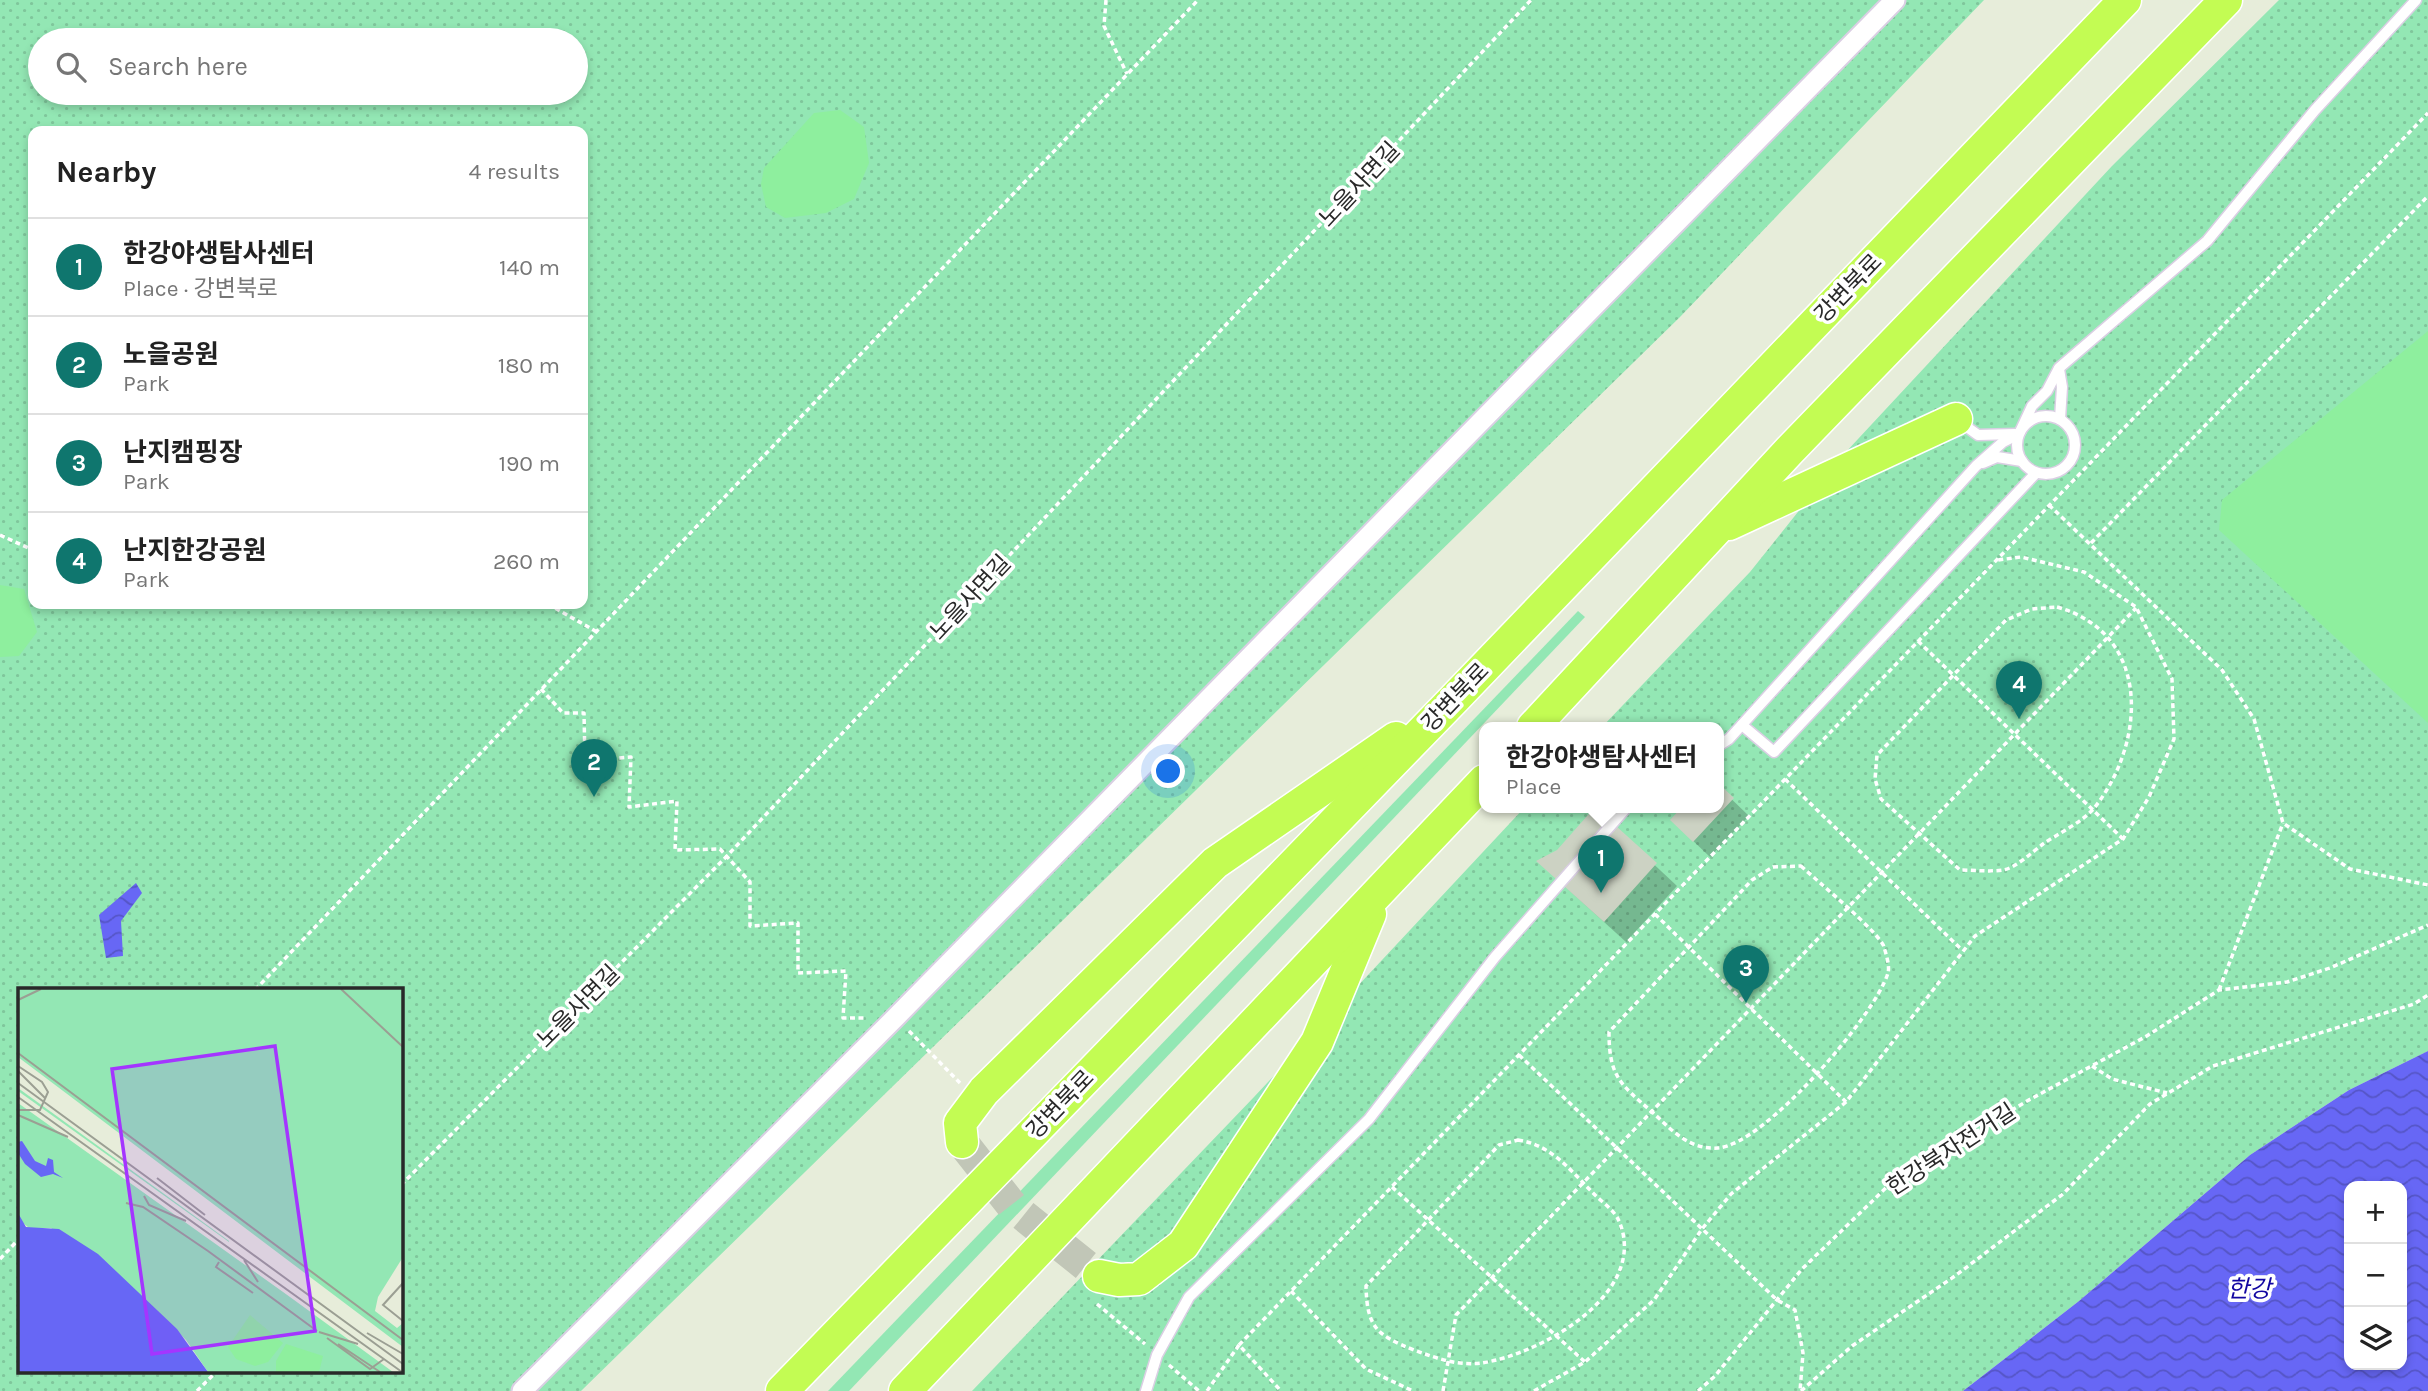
<!DOCTYPE html>
<meta charset="utf-8">
<style>
body{margin:0;font-family:Karla,"Noto Sans KR",sans-serif;background:#f2f2f2;color:#222}
.controls{position:absolute;right:21px;bottom:21px;display:grid;overflow:hidden;border-radius:14px;box-shadow:0 4px 10px #0003}
.controls button{width:63px;height:63px;display:grid;place-items:center;padding:0;border:0;border-bottom:2px solid #e0e0e0;background:#fff;color:#222;font:35px sans-serif}
.you{position:absolute;left:1169px;top:772px;width:24px;height:24px;margin:-18px;border:5px solid #fff;border-radius:50%;background:#1a73e8;box-shadow:0 0 0 10px #1a73e833}
.badge{display:grid;place-items:center;width:46px;height:46px;border-radius:50%;background:#0f766e;color:#fff;font-size:23px;font-weight:700}
.pin{position:absolute;translate:-50% -58px;filter:drop-shadow(0 2px 4px #0008)}
.pin::after{content:'';position:absolute;top:37px;width:24px;height:21px;background:inherit;clip-path:polygon(0 0,100% 0,50% 100%)}
.popup{position:absolute;left:1479px;top:722px;width:245px;height:91px;box-sizing:border-box;display:grid;place-content:center;border-radius:14px;background:#fff;filter:drop-shadow(0 2px 5px #0005);font-size:23px;white-space:nowrap;color:#767676}
.popup b{font-size:26px;color:#222}
.popup::after{content:'';position:absolute;left:50%;top:100%;margin-left:-14px;border:14px solid transparent;border-top-color:#fff}
.list{margin:0;padding:0;list-style:none}
h2{display:flex;justify-content:space-between;align-items:center;height:91px;margin:0;padding:0 28px;font-size:30px}
h2 small{font-size:23px;font-weight:400;color:#767676}
.list li{display:grid;grid-template-columns:46px 1fr auto;gap:21px;align-items:center;box-sizing:border-box;height:98px;padding:0 28px;border-top:2px solid #e0e0e0}
.list b{display:block;font-size:26px;white-space:nowrap}
.list p{margin:0;font-size:23px;white-space:nowrap;color:#767676}
.list em{font-size:23px;font-style:normal;color:#767676}
.icon{flex:none;width:38px;height:38px;fill:none;stroke:currentColor;stroke-width:2;stroke-linecap:round;stroke-linejoin:round}
.map{position:relative;flex:none;width:2428px;height:1391px;overflow:hidden}
.search{position:absolute;background:#fff;box-shadow:0 4px 10px #0003;left:28px;top:28px;width:560px;height:77px;display:flex;align-items:center;gap:18px;box-sizing:border-box;padding:0 24px;border-radius:38px;color:#767676;font-size:26px}
.panel{position:absolute;background:#fff;box-shadow:0 4px 10px #0003;left:28px;top:126px;width:560px;height:483px;border-radius:14px}
.map>svg:first-child{display:block}
.grass{fill:#93e7b4}
.park{fill:url(#park-dots);fill-rule:evenodd}
.pitch{fill:#8eef9e}
.water{fill:url(#water-waves);fill-rule:evenodd}
.shadow{fill:#0003}
.building{fill:#ccd2c3}
.lines{fill:none;stroke-linecap:round;stroke-linejoin:round}
.trunk-tunnel{stroke:#c1c6b7;stroke-width:32;stroke-dasharray:32 16;stroke-linecap:butt}
.service-casing{stroke:#dacfe3;stroke-width:13}
.minor-casing{stroke:#dacfe3;stroke-width:23}
.trunk-casing{stroke:#fff;stroke-width:35}
.path{stroke:#fff;stroke-width:3.5;stroke-dasharray:5 3.5;stroke-linecap:butt}
.service{stroke:#fff;stroke-width:10}
.minor{stroke:#fff;stroke-width:19}
.trunk{stroke:#c3fc53;stroke-width:32}
.labels{text-anchor:middle;stroke-width:7;stroke-linejoin:round;paint-order:stroke}
.street-label{font-size:23px;fill:#292929;stroke:#fff}
.water-label{font-size:24px;font-style:italic;fill:#1206a1;stroke:#fff}
.inset-road{fill:none;stroke:#9b9f93;stroke-width:2}
.view{fill:#a435ff;fill-opacity:0.15;stroke:#a435ff;stroke-width:3.5}
.inset-edge{fill:none;stroke:#292929;stroke-width:3.5}
</style>
<div class="map">
<svg width="2428" height="1391" viewBox="0 0 2428 1391">
<defs>
<pattern id="park-dots" width="8" height="8" patternUnits="userSpaceOnUse" patternTransform="scale(1.75)"><rect width="8" height="8" fill="#93e7b4"/><path d="M2 2h.1M6 6h.1" fill="none" stroke="#7fc69b" stroke-width="1.8" stroke-linecap="round"/></pattern>
<pattern id="water-waves" width="16" height="10" patternUnits="userSpaceOnUse" patternTransform="scale(1.75)"><rect width="16" height="10" fill="#6767f5"/><path d="M0 5q4-4 8 0t8 0" fill="none" stroke="#5555c6"/></pattern>
</defs>
<rect width="100%" height="100%" fill="#e7edda"/>
<polygon class="grass" points="1578,611 1585,617 849,1391 828,1391"/>
<g class="park">
<path d="M0,0H1984L1680,317L581,1391H0ZM40,40H576V93H40ZM33,131H583V604H33ZM19,990H401V1372H19Z"/>
<polygon points="2279,0 2428,0 2428,1051 2349,1090 2250,1155 2079,1301 1963,1391 972,1391 1254,1097 1525,807 1718,807 1718,727 1602,727 1750,572 1845,453 2112,166"/>
</g>
<g class="pitch">
<polygon points="840,110 864,127 869,163 854,199 826,213 785,218 766,207 761,184 764,168 814,113"/>
<polygon points="2428,331 2428,723 2219,530 2222,500"/>
<polygon points="0,585 24,589 37,632 19,656 0,657"/>
</g>
<g class="water">
<polygon points="136,883 142,893 121,921 123,956 106,958 99,915"/>
<path d="M2428,1051V1391H1963L2079,1301L2250,1155L2349,1090ZM2349,1186H2402V1365H2349Z"/>
</g>
<g class="shadow">
<polygon points="1718,786 1749,816 1710,857 1688,836 1682,807 1718,807"/>
<polygon points="1595,809 1677,886 1626,942 1560,882"/>
</g>
<g class="building">
<polygon points="1718,783 1734,798 1693,842 1670,820 1682,807 1718,807"/>
<polygon points="1595,807 1657,863 1604,922 1536,861 1557,850"/>
</g>
<g class="lines">
<polyline class="trunk-tunnel" points="962,1142 1013,1207 1099,1276"/>
<g class="service-casing">
<g id="service">
<polyline points="2059,369 2062,387 2060,419"/>
<circle cx="2046" cy="445" r="29"/>
<polyline points="1960,422 1978,435 2015,434"/>
<polyline points="1983,463 1997,457 2022,461"/>
<polyline points="1742,725 1774,752 2036,473"/>
<polyline points="1718,746 1729,739 1976,466 2003,442 2019,434 2032,406 2047,391 2059,368 2207,241 2315,110 2416,0"/>
<polyline points="1146,1391 1157,1355 1189,1297 1369,1119 1495,957 1627,807"/>
</g>
</g>
<g class="minor-casing">
<polyline id="minor" points="522,1391 895,1018 1895,0"/>
</g>
<g class="trunk-casing">
<g id="trunk">
<polyline points="1729,524 1956,419"/>
<polyline points="1533,727 1790,450 2226,0"/>
<polyline points="962,1142 960,1123 984,1091 1215,863 1396,738"/>
<polyline points="1099,1276 1119,1280 1139,1279 1183,1245 1317,1042 1370,914"/>
<polyline points="782,1391 1455,698 2125,0"/>
<polyline points="905,1391 1484,781"/>
</g>
</g>
<g class="path">
<polyline points="1106,0 1104,26 1127,74"/>
<polyline points="2049,505 2222,670 2254,719 2283,823 2350,869 2428,885"/>
<polyline points="0,535 33,550"/>
<polyline points="2091,543 2428,196"/>
<polyline points="548,604 597,632"/>
<path d="M2057,607C2152,634 2146,742 2095,807C2083,822 2059,833 2043,844C2032,852 2016,868 2003,870C1989,872 1974,870 1960,870L1881,799L1875,779L1877,755L2006,620L2032,609Z"/>
<polyline points="1918,641 2123,839"/>
<polyline points="541,689 563,713 584,713 585,761 631,757 629,807 677,801 675,850 720,849 750,882 750,926 798,923 798,973 846,971 843,1018 867,1018"/>
<polyline points="1785,779 1962,950"/>
<path d="M1801,866C1815,879 1881,934 1884,947C1886,954 1890,966 1888,973C1875,1016 1764,1145 1718,1148C1688,1150 1671,1129 1651,1111C1620,1084 1609,1076 1609,1032L1752,880L1773,867Z"/>
<polyline points="1655,914 1846,1102"/>
<polyline points="255,990 1198,0"/>
<polyline points="2219,990 2283,823"/>
<polyline points="909,1031 960,1083"/>
<polyline points="1519,1055 1777,1300 1795,1310 1803,1353 1800,1391"/>
<polyline points="2092,1066 2112,1079 2167,1093"/>
<path d="M1518,1140C1552,1145 1571,1171 1594,1194C1602,1202 1615,1211 1619,1221C1650,1293 1540,1355 1481,1363C1457,1366 1436,1358 1414,1350C1376,1335 1367,1327 1366,1286L1499,1145Z"/>
<polyline points="401,1185 726,857 1531,0"/>
<polyline points="1392,1187 1585,1362"/>
<polyline points="0,1259 19,1239"/>
<polyline points="1291,1291 1366,1369 1413,1391"/>
<polyline points="1097,1304 1145,1344"/>
<polyline points="1239,1345 2428,113"/>
<polyline points="1169,1365 1199,1391"/>
<polyline points="197,1391 216,1372"/>
<polyline points="1207,1391 1239,1345 1281,1391"/>
<polyline points="1443,1391 1456,1315 2136,608"/>
<polyline points="1534,1391 1585,1362 1654,1300 1702,1229 1731,1194 1846,1102 1975,936 2123,839 2149,797 2174,739 2172,679 2136,607 2084,572 2021,557 1998,560"/>
<polyline points="1698,1391 1715,1376 1802,1269 1891,1183 2027,1101 2145,1037 2219,990 2287,982 2330,968 2428,925"/>
<polyline points="1801,1391 1852,1346 1955,1276 2063,1194 2150,1104 2213,1066 2414,1004 2428,995"/>
</g>
<use href="#service" class="service"/>
<use href="#minor" class="minor"/>
<use href="#trunk" class="trunk"/>
</g>
<g class="labels">
<g class="street-label">
<text transform="translate(1359 184) rotate(-47)" y="8">노을사면길</text>
<text transform="translate(1848 288) rotate(-46)" y="8">강변북로</text>
<text transform="translate(970 597) rotate(-47)" y="8">노을사면길</text>
<text transform="translate(1455 697) rotate(-46)" y="8">강변북로</text>
<text transform="translate(578 1006) rotate(-45)" y="8">노을사면길</text>
<text transform="translate(1060 1104) rotate(-46)" y="8">강변북로</text>
<text transform="translate(1951 1149) rotate(-33)" y="8">한강북자전거길</text>
</g>
<g class="water-label">
<text x="2249" y="1297">한강</text>
</g>
</g>
<g transform="translate(18 988)">
<rect width="385" height="385" fill="#e7edda"/>
<path d="M0,100L211,253V254L0,103Z" fill="#93e7b4"/>
<path d="M0,1H385V269L360,309L357,323L379,340L385,335V359L0,69ZM0,115L272,309L375,384H190L168,352L139,323L33,240H11L4,234L0,225Z" fill="#93e7b4"/>
<path d="M232,327L265,355L250,374L237,378L218,371L210,359ZM268,356L305,368L301,384H258V373Z" fill="#8eef9e"/>
<path d="M4,153L17,173L28,178L30,170L35,172L36,184L45,190L35,186L23,189L7,176L0,165V154ZM0,225L8,239L41,241L80,266L159,341L190,384H0Z" fill="#6767f5"/>
<path class="inset-road" d="M323,1L385,59M0,12L23,1M0,65L385,352M0,78L24,94L30,104L22,122H0M0,83L27,110M0,95L385,376M0,109L384,384M0,127L50,149M139,190L187,227M126,208L131,217L168,233M108,215L125,219L190,263L299,343M226,272L240,294M201,274L198,279L235,305M385,295L365,317L385,333M301,344L340,356M349,345L385,366M309,350L352,381L366,371M320,356L362,384"/>
<path class="view" d="M257,58L297,343L134,366L94,81Z"/>
<rect width="385" height="385" class="inset-edge"/>
</g>
</svg>
<div class="controls">
<button>+</button>
<button>−</button>
<button><svg class="icon" aria-label="layers" viewBox="0 0 24 24"><path d="M12 4l9 5-9 5-9-5zM3 14l9 5 9-5"/></svg></button>
</div>
<div class="you"></div>
<div class="pin badge" style="left:1601px;top:893px">1</div>
<div class="popup"><b>한강야생탐사센터</b>Place</div>
<div class="pin badge" style="left:594px;top:797px">2</div>
<div class="pin badge" style="left:1746px;top:1003px">3</div>
<div class="pin badge" style="left:2019px;top:719px">4</div>
<div class="search"><svg class="icon" aria-label="search" viewBox="0 0 24 24"><circle cx="10" cy="10" r="6"/><path d="M15 15l6 6"/></svg>Search here</div>
<section class="panel">
<h2>Nearby<small>4 results</small></h2>
<ul class="list">
<li><span class="badge">1</span><div><b>한강야생탐사센터</b><p>Place · 강변북로</p></div><em>140 m</em></li>
<li><span class="badge">2</span><div><b>노을공원</b><p>Park</p></div><em>180 m</em></li>
<li><span class="badge">3</span><div><b>난지캠핑장</b><p>Park</p></div><em>190 m</em></li>
<li><span class="badge">4</span><div><b>난지한강공원</b><p>Park</p></div><em>260 m</em></li>
</ul>
</section>
</div>
